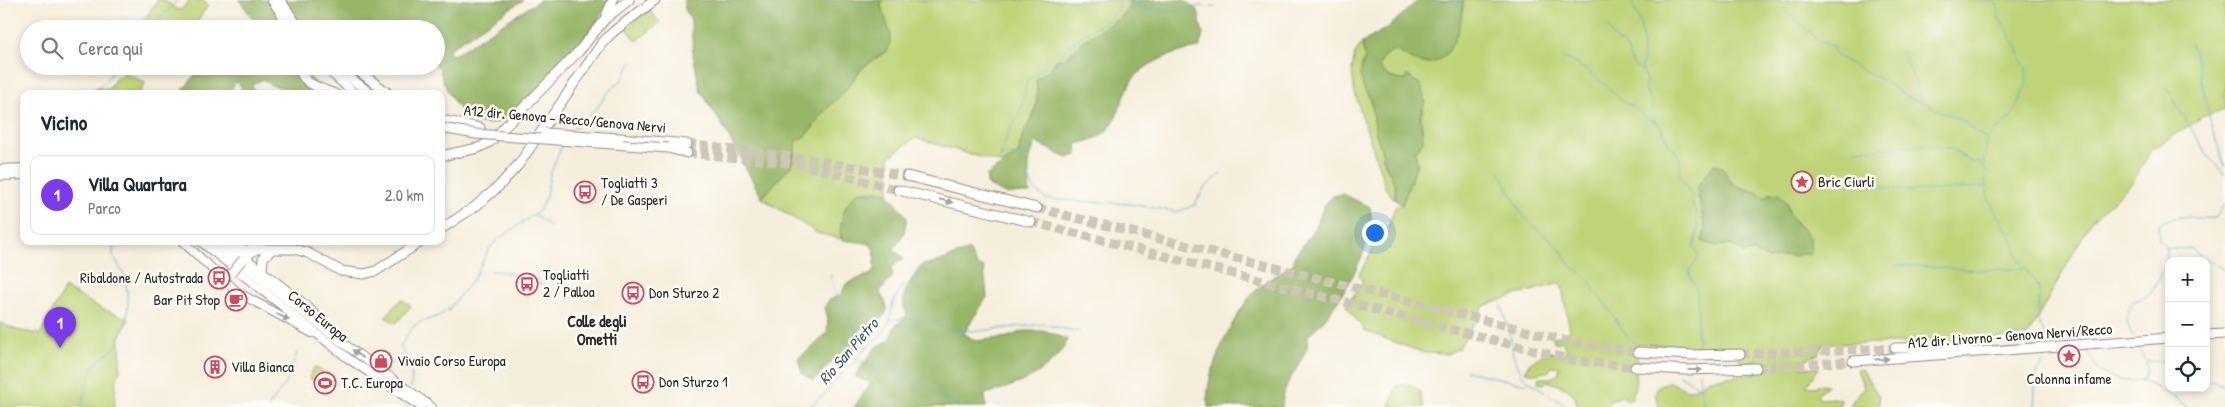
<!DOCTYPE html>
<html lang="it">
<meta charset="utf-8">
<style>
body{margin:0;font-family:"Patrick Hand",sans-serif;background:#f6f6f7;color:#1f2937}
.controls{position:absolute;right:15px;bottom:15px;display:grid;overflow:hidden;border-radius:10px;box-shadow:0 2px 8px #0003}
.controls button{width:45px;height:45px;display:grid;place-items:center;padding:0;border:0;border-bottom:1px solid #e0e1e3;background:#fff;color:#1f2937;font:25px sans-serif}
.you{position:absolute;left:1374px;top:232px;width:18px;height:18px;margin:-12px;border:4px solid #fff;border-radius:50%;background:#1a73e8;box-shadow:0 0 0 8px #1a73e833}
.badge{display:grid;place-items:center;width:32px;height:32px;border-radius:50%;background:#7c3aed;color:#fff;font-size:16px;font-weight:700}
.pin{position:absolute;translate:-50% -41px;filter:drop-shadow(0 1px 2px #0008)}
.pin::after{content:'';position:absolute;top:26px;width:18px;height:15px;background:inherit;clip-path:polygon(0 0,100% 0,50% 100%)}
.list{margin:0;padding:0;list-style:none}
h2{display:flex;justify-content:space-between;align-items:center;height:65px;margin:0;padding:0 20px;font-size:21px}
h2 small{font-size:16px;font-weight:400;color:#747a83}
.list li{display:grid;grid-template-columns:32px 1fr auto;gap:15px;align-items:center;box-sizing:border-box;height:80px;margin:0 10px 10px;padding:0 10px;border:1px solid #e0e1e3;border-radius:10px}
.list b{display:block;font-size:19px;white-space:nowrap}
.list p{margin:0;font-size:16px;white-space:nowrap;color:#747a83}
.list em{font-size:16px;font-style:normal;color:#747a83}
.icon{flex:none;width:28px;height:28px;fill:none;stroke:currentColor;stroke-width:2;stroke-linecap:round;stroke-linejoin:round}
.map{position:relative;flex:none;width:2225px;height:407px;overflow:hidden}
.search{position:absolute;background:#fff;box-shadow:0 2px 8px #0003;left:20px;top:20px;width:425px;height:55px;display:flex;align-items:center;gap:12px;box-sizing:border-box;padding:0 18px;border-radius:28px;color:#747a83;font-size:19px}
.panel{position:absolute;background:#fff;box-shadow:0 2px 8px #0003;left:20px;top:90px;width:425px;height:155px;border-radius:10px}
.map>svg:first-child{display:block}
.green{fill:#bfd478;stroke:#758052;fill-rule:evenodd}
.forest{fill:#97b668;stroke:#61704a}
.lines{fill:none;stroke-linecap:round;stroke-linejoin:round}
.stream{stroke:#4daecc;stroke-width:1}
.motorway-tunnel{stroke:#cdc7b9;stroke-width:9;stroke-dasharray:9 4.5;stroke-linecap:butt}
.primary-casing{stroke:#908c84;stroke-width:10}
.motorway-casing{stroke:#908c84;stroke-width:11}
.primary{stroke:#fff;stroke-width:8}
.motorway{stroke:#fff;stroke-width:9}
.primary-bridge-casing{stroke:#908c84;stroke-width:10;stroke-linecap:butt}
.motorway-bridge-casing{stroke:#908c84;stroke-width:11;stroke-linecap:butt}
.primary-bridge{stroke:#fff;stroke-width:8}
.motorway-bridge{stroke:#fff;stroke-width:9}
.oneway{fill:#a0a0a0}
.labels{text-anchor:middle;stroke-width:5;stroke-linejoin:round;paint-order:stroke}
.street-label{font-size:15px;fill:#2b2b2b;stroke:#fdfcf7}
.poi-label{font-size:15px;fill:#2b2b2b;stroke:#fdfcf7;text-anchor:start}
.neighbourhood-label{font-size:16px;font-weight:bold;fill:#2b2b2b;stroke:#fdfcf7}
.water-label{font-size:16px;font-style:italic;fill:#395f6b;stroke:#fdfcf7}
</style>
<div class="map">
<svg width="2225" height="407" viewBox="0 0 2225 407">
<rect width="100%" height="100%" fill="#fdfcf7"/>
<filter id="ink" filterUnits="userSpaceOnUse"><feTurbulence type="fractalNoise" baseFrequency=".02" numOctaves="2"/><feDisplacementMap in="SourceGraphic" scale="10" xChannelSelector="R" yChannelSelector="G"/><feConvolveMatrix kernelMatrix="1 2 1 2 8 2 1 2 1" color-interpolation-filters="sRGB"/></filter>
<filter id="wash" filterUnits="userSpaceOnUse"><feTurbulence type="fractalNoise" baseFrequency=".0096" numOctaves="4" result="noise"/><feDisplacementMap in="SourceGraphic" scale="20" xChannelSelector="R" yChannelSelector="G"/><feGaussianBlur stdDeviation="1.12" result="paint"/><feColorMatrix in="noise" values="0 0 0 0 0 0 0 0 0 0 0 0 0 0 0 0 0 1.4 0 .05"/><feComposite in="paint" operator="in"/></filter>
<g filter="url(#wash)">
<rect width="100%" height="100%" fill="#f5eedc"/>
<g class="green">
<polygon points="158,0 165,0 177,10 182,9 190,0 201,0 208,5 192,29 132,29 145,18"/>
<path d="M882,0H1131L1124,15L1071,52L1068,57L1056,61L1050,70L1036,79C1037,90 1038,101 1034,112C1027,130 1021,132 1019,153L1004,164L915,138L889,157V193C879,189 870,192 859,191L840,231L841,239L817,233L762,198L792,164L797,141L809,133L824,112L848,87L862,68L888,50L891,35L881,6Z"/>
<path d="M1463,0H2225V109L2204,116L2151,150L2133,182L2091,221L2028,335L1956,342L1824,344L1818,354L1803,361L1802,367L1819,368L1806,386L1813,387L1825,384L1827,386L1817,395L1821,399L1834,398L1841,400L1839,407H1707L1703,404L1701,407H1659L1655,394L1659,385L1670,382L1687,390L1694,389L1709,379L1755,374L1754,362L1740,363L1739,348L1639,344C1636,358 1637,388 1632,398L1628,400L1622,396L1611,400L1605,407H1578C1573,386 1564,389 1548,381L1542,384L1538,382L1539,378H1552L1558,374L1560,367L1552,366L1549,371L1536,374L1525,372L1528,365L1547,351L1563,356L1566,351L1563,342H1554L1553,337L1565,336L1570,330L1561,283L1512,296L1484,306L1459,348L1447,354L1424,353L1365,331L1346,306L1363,283L1359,275L1384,228H1388L1395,207L1402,205L1417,164L1415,151L1423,142L1421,116L1425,101L1407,76L1406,80C1393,80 1387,77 1378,66L1385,55L1394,50L1420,62L1463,10ZM1724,168C1725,172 1726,176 1728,179C1736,190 1773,200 1787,203L1790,216L1810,237L1795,257L1784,255L1769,259L1754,252L1744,253L1729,244L1718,246L1702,242L1705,230L1697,188L1703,180Z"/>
<polygon points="649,10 660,22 637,41 627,29"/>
<polygon points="1362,43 1365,58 1361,67 1364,89 1371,100 1376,133 1386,166 1395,185 1395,200 1386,189 1354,91 1352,68 1355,53"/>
<polygon points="124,72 145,83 139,94 95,94 95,88 109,89 117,76 120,78"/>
<polygon points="65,288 102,309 129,319 120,337 120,370 116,381 114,407 0,407 0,323 17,330 40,334"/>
<polygon points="401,299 411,306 396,323 385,317"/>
<polygon points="314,367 334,378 329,389 309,378"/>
<polygon points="1862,369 1879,397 1879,404 1874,407 1850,407 1853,400 1864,388 1857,370"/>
<polygon points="1409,384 1419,390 1424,407 1390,407 1396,386"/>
</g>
<g class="forest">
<path d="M239,0H523L449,49L450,54L454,55L540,0H609V2C593,31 527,111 497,122C484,127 467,119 459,109C452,99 440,80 440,67L436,66V29H261Z"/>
<polygon points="684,0 882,0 881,6 891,35 888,50 862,68 848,87 824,112 809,133 797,141 792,164 762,198 724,128 700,90 693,54 691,21 685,10"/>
<path d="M1131,0H1184L1198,11L1203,34L1199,48C1178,51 1143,62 1131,82C1113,115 1120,136 1076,144L1077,155L1067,158L1035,142L1028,164L1030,193L1005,194L987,185V175L1019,153C1021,132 1027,130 1034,112C1038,101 1037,90 1036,79L1050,70L1056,61L1068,57L1080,43L1124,15Z"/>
<path d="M1418,0H1463C1463,23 1452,71 1419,62C1410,60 1402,54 1394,50L1385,55L1379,66C1386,77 1393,80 1406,80L1407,75L1421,85L1425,101L1421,116L1423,142L1415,151L1417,164L1402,205L1395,200V185L1386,166L1376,133L1371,100L1364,89L1360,75L1365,58L1362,43L1390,26Z"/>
<polygon points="202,66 297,66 328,94 287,94 285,88 271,85 263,79 252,85 254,90 244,94 239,83 236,82 228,94 180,94"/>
<path d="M1714,164L1724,168C1731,194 1749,184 1766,198L1769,194L1778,193L1787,203L1790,216L1810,237L1811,253C1796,256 1783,255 1769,259L1754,252L1744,253L1729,244L1718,246L1702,242L1705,230L1697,187Z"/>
<path d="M881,190C893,195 898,208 907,217L904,233L894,249L903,258L891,268L893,276L881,290L880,293C882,298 885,300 886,304C892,320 867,325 859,330L862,339L843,358L829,364L814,381L802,373L798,358L812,348L827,333L828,321L825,306L829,300L841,295L846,284C850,282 866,275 870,275L876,268L874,265C878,234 861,246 841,239C839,219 844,204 859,191L873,193Z"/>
<path d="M1343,194L1370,207C1377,237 1349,286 1331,310C1325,320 1316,328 1308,336C1310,359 1282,378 1282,407H1208C1202,376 1236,308 1259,287C1269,278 1283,272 1294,263V257L1316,227L1324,206L1333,196Z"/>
<path d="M969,250L977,265L984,268L987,297L964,333L975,341L1008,337L1023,331H1046L1068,340C1051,372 1018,386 985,394L986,407H854L871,383L855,376L875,348L891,339L894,327L907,315C897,295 911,280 923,264H932Z"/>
</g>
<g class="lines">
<g class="stream">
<polyline points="1124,0 1136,4 1144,10 1181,11 1199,6 1215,7"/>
<polyline points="1455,0 1465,6"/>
<path d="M1630,0L1639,19L1643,39L1642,68L1646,79L1645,87L1653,107L1654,120L1661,127L1669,145L1676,151L1680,159V177L1693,196C1691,208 1694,205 1697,215C1698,222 1697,242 1694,247C1706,263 1689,262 1690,275C1691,281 1697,287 1697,293C1699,313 1696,332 1698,352"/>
<path d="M1995,0L1999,19L2007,28L2010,38L2017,46L2020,59L2026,68V85L2012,115L2003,125L1994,131L1987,140L1983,168L1987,172C1981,202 2004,220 2015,246C2017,251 2018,258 2021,264C2026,271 2033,277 2038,285C2043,297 2035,308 2038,320C2040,328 2047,336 2051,344"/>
<polyline points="1784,9 1820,42 1832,46 1836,55 1847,62 1884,81 1905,96 1928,104 1933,108 1963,121 1986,139"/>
<path d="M1608,27C1610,32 1614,37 1617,41C1622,45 1620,40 1624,45C1633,55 1626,64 1642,70"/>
<polyline points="152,29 177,0"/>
<polyline points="2191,43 2198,64 2211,125 2225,166"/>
<polyline points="1902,52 1915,81 1920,100"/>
<path d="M1562,58C1587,65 1605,86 1624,102C1628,105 1634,106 1637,109C1643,114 1648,121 1656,122"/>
<polyline points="2166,87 2207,155 2225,175"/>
<polyline points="94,94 118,66"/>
<polyline points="571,131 598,107 608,92 623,79 632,61"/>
<polyline points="1854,150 1928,145 1952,149 1969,161 1980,163 1983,168"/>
<path d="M1002,155L1030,156C1028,177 1027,186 1046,199L1130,204L1177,212L1195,205L1203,189L1223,172"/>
<polyline points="1000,159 1008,133 1020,113 1027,80 1060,57 1067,48 1088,31 1107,22 1116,11 1121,0"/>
<path d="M1499,171C1508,186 1518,211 1529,222C1537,231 1548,236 1556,245C1562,250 1565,258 1570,264C1578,273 1593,278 1594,292C1613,308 1620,335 1640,348"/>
<polyline points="1868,184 1908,191 1986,187"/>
<polyline points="535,215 551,227"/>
<polyline points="2165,248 2191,249 2225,270"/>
<polyline points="1897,265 1977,270 2023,269"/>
<path d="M491,271C514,272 532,279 552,290"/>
<polyline points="830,275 841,306 866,348"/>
<polyline points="126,284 130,280"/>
<polyline points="1501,306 1510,333 1513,355 1524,378 1568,407"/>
<polyline points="890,320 906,318 927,321 946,330 977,331 1044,324 1079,332"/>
<path d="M2133,337C2125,320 2125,317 2133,301L2142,299L2152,292L2166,265V251L2165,246L2159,239L2158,225C2179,211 2193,220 2215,218L2225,204"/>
<polyline points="2057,342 2068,341"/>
<path d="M2083,348C2090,353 2092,361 2097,368C2107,380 2129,384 2143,379C2151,366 2143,357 2137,345"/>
<polyline points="1697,359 1698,367"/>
<polyline points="858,360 883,371 918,379 932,391 960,407"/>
<polyline points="2147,361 2169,362"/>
<polyline points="1466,371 1526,384 1530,382"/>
<polyline points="1699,373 1702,399 1707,407"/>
<polyline points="1679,375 1699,387"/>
<polyline points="2206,379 2225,386"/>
<polyline points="2141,380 2171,395 2187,407"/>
<path d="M411,387C414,371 408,360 400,346L412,328L418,323L439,316L449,309L474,278L489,249L497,240L539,211L546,195L550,175L562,145"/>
<polyline points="81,407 92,369 100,359 116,347 127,317 128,300 125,277 113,255 113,241"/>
<polyline points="269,407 286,382 297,353"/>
<polyline points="405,407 406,407"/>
<polyline points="808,407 826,393 833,382 856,361 861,352 881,336 889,322 893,303 901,287 914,283 921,274"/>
<polyline points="2034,407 2036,375 2049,350"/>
</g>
</g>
</g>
<g filter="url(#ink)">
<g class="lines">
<g class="motorway-tunnel">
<polyline points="365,82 381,92"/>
<polyline points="687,144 800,158 907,176"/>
<polyline points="687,153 799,164 898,190"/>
<polyline points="1037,208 1575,343 1638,352"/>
<polyline points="1031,222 1572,360 1635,367"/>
<polyline points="1740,354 1895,348"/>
<polyline points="1756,368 1853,361"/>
</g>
<g class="primary-casing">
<g id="primary">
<polyline points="0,169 24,168"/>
<polyline points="0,176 24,175"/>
<polyline points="182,241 237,292 312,333"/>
<polyline points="200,241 349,359 421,407"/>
<polyline points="212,241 344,344 432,407"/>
<polyline points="224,241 308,307 323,323"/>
</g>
</g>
<g class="motorway-casing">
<g id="motorway">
<polyline points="272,0 292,29"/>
<polyline points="280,0 300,29"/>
<polyline points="606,16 613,0"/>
<path d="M299,66C301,84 320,88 335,94"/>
<polyline points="324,66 355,94"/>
<polyline points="335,66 371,94"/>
<polyline points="352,66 389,94"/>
<polyline points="441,120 480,128"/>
<polyline points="619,138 687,144"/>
<polyline points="668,148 687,153"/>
<polyline points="441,156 478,148 490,142 579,51 605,19 629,0"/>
<polyline points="907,176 1037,208"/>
<polyline points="898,190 1031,222"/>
<polyline points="441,229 476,206 499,186 519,164 602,43 614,31 655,0"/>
<polyline points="231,247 244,250 256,249"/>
<polyline points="245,257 256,249 295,249 308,253 341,271 364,274 376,271 422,241"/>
<polyline points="262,270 263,258 270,251"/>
<polyline points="2206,335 2225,334"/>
<polyline points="1895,348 1962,347"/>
<polyline points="1638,352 1692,355 1740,354"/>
<polyline points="1853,361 2169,338"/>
<polyline points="1635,367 1687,370 1756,368"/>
</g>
</g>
<use href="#primary" class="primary"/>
<use href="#motorway" class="motorway"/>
<g class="primary-bridge-casing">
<polyline id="primary-bridge" points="231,274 243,259"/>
</g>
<g class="motorway-bridge-casing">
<g id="motorway-bridge">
<polyline points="441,128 476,134 668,148"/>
<polyline points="545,133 619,138"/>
</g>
</g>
<use href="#primary-bridge" class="primary-bridge"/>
<use href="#motorway-bridge" class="motorway-bridge"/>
</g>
<defs><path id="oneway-solid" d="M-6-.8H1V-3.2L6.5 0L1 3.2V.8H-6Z" transform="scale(1.25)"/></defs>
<g class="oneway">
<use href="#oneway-solid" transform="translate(946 201) rotate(14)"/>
<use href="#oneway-solid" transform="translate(283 317) rotate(27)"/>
<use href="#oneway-solid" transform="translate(358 354) rotate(-143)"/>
<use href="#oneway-solid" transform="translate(1882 359) rotate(-4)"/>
<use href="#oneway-solid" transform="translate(1695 370)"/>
</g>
</g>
<defs>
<g id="sight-ring" transform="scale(1.125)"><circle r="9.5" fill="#fdfcf7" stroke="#d1495b" stroke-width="1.5"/><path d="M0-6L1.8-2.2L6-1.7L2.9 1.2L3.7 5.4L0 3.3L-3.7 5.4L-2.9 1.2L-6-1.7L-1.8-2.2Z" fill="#d1495b"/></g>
<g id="bus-ring" transform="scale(1.125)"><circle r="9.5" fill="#fdfcf7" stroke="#d1495b" stroke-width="1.5"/><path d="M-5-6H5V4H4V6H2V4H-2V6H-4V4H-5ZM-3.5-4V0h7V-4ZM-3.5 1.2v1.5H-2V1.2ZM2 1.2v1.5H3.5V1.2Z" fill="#d1495b"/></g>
<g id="cafe-ring" transform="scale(1.125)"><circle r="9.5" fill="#fdfcf7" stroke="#d1495b" stroke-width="1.5"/><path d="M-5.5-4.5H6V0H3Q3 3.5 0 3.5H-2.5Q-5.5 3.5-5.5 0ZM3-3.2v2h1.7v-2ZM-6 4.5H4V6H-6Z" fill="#d1495b"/></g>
<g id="shop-ring" transform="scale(1.125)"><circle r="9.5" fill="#fdfcf7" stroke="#d1495b" stroke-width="1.5"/><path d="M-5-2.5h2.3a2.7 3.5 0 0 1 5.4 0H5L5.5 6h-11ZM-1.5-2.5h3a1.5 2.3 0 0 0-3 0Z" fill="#d1495b"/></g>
<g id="building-ring" transform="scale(1.125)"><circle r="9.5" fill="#fdfcf7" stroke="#d1495b" stroke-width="1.5"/><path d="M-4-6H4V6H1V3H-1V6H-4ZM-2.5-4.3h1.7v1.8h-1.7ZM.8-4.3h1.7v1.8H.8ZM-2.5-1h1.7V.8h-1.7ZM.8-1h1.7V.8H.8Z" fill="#d1495b"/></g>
<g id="stadium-ring" transform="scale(1.125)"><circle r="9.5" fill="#fdfcf7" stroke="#d1495b" stroke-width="1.5"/><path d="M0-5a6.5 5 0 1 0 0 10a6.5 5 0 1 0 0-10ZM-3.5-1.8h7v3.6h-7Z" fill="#d1495b"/></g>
</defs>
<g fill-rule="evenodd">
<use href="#sight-ring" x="1802" y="182"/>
<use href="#bus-ring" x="585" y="192"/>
<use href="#bus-ring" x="219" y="278"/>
<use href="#bus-ring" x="527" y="284"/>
<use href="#bus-ring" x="633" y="293"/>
<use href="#cafe-ring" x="236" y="300"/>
<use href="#sight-ring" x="2069" y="356"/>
<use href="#shop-ring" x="381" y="361"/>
<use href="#building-ring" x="215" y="367"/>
<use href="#bus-ring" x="643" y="382"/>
<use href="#stadium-ring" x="325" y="383"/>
</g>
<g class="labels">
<g class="street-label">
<text transform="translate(565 119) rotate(5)" y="5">A12 dir. Genova - Recco/Genova Nervi</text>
<text transform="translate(318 316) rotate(39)" y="5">Corso Europa</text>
<text transform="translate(2010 336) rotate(-4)" y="5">A12 dir. Livorno - Genova Nervi/Recco</text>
</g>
<g class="poi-label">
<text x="1818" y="187">Bric Ciurli</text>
<text x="601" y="188">Togliatti 3<tspan x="601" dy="17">/ De Gasperi</tspan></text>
<text x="543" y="280">Togliatti<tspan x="543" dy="17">2 / Palloa</tspan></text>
<text x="203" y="283" text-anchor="end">Ribaldone / Autostrada</text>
<text x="649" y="298">Don Sturzo 2</text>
<text x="220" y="305" text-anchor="end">Bar Pit Stop</text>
<text x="397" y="366">Vivaio Corso Europa</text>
<text x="231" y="372">Villa Bianca</text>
<text x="2069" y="384" text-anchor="middle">Colonna infame</text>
<text x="659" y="387">Don Sturzo 1</text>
<text x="341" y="388">T.C. Europa</text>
</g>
<g class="neighbourhood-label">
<text x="597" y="327">Colle degli<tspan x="597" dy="18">Ometti</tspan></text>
</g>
<g class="water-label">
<text transform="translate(848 351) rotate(-49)" y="6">Rio San Pietro</text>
</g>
</g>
</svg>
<div class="controls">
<button>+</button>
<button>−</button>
<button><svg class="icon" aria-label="locate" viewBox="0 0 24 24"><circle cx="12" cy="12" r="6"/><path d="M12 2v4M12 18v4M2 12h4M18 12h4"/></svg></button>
</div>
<div class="you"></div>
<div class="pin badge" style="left:60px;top:348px">1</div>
<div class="search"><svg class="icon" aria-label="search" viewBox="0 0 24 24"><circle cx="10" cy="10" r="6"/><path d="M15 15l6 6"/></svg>Cerca qui</div>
<section class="panel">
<h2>Vicino<small></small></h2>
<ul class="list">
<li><span class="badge">1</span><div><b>Villa Quartara</b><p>Parco</p></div><em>2.0 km</em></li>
</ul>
</section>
</div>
